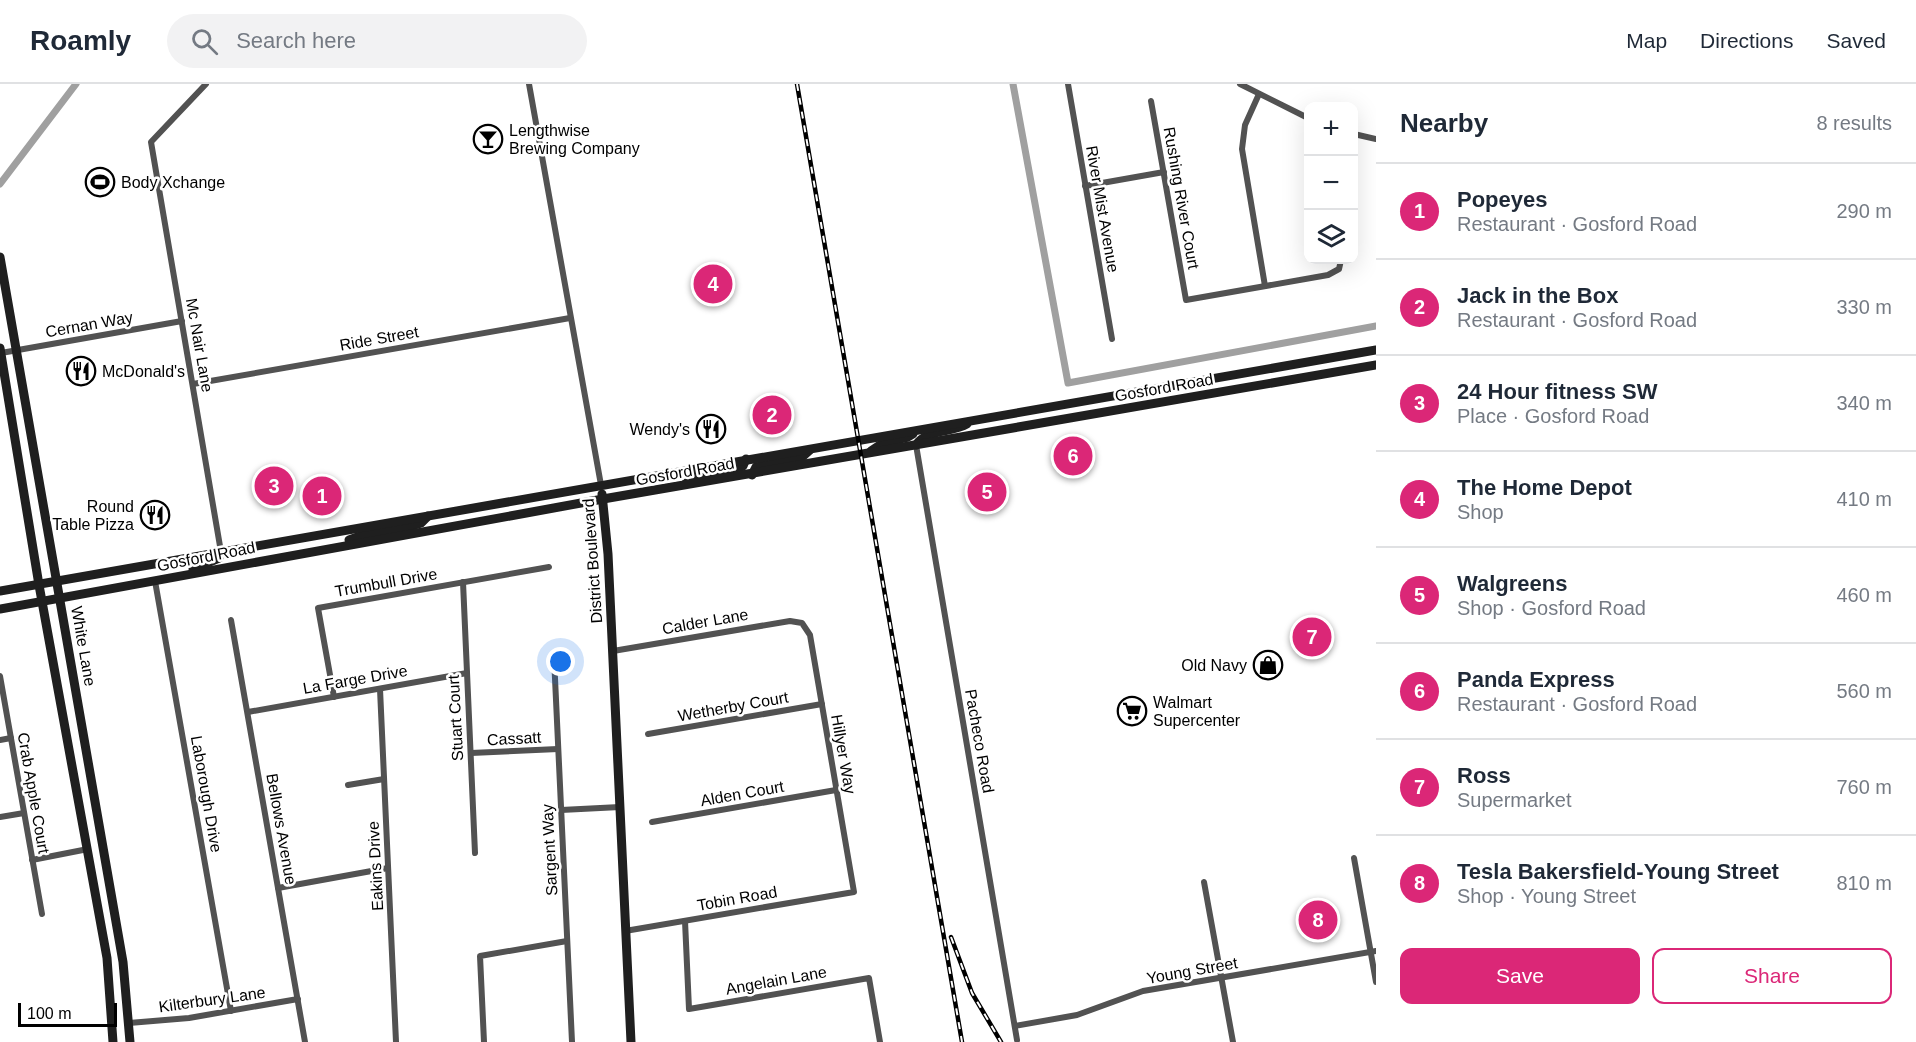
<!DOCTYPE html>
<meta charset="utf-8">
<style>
body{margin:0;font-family:Arial,sans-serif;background:#f2f2f3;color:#1f2937}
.controls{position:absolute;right:18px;top:18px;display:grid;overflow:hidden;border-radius:12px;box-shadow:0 6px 24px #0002}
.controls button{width:54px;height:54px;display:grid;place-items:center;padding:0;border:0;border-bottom:2px solid #e0e1e3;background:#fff;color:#1f2937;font:30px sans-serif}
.scale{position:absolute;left:18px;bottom:15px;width:99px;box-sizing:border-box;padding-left:6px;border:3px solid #000;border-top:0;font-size:16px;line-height:21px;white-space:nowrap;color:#000;-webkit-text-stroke:4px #fff;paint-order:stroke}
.you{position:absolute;left:561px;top:578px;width:21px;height:21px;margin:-15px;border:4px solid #fff;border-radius:50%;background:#1a73e8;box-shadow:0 0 0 9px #1a73e833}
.badge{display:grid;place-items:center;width:39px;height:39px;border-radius:50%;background:#db2777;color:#fff;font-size:20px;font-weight:700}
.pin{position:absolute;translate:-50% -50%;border:3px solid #fff;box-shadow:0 2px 6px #0006}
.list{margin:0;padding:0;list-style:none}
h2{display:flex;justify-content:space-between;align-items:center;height:78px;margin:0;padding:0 24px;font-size:26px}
h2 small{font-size:20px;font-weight:400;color:#747a83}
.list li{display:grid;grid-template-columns:39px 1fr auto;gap:18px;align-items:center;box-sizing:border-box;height:96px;padding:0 24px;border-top:2px solid #e0e1e3}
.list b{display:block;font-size:22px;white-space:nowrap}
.list p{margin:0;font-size:20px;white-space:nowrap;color:#747a83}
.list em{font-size:20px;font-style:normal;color:#747a83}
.actions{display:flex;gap:12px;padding:18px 24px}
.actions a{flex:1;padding:14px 0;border:2px solid #db2777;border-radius:12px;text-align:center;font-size:21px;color:#db2777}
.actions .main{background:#db2777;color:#fff}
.icon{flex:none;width:33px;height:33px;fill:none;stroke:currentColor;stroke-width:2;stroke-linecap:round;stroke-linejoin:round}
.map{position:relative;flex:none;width:1376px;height:958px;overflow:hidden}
header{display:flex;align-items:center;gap:36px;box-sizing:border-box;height:84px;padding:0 30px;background:#fff;border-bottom:2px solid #e0e1e3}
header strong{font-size:28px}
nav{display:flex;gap:33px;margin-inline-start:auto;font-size:21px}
.search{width:420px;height:54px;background:#f2f2f3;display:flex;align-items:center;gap:15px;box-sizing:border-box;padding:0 21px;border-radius:33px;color:#747a83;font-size:22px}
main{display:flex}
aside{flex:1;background:#fff}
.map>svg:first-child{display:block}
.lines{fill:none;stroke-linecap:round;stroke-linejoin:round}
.canal{stroke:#a0a0a0;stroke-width:7}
.street{stroke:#525252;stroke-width:6}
.secondary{stroke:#1f1f1f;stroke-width:9}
.rail-casing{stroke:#000;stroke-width:4.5}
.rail{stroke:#fff;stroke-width:2;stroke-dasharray:7;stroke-linecap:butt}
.labels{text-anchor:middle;stroke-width:5;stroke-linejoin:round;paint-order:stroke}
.poi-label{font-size:16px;fill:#000;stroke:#fff;text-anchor:start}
.street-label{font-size:16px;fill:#000;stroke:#fff}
</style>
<header>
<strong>Roamly</strong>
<div class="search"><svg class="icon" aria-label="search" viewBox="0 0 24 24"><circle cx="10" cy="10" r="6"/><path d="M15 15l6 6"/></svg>Search here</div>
<nav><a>Map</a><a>Directions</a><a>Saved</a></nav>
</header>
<main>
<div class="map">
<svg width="1376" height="958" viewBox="0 0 1376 958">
<rect width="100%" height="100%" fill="#fff"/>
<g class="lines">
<g class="canal">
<polyline points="1013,0 1068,299 1376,242"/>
<polyline points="0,100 76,0"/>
</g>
<g class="street">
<polyline points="206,0 151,58 221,468"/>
<polyline points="529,0 601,401"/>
<polyline points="1068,0 1112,255"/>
<polyline points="1240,0 1308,34"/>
<polyline points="1259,10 1245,41 1242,65 1265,202"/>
<polyline points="1151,17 1186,216 1328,191 1339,185 1341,176"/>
<polyline points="1354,50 1376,55"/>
<polyline points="1085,102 1164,88"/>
<polyline points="1,269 182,237"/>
<polyline points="193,300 570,234"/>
<polyline points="916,361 1017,956"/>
<polyline points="155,497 231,927"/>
<polyline points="463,498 475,769"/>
<polyline points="231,536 305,958"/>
<polyline points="613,567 790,537 802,539 810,551 854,808 625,847"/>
<polyline points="554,573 572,958"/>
<polyline points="0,592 42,830"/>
<polyline points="380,605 396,958"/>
<polyline points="334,613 318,524 549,483"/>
<polyline points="248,628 467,589"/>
<polyline points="648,650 822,620"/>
<polyline points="0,656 11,654"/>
<polyline points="471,669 558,665"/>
<polyline points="348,701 384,695"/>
<polyline points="561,726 620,723"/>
<polyline points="0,733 24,729"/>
<polyline points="652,738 836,706"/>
<polyline points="1354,774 1376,898"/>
<polyline points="32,776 88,765"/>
<polyline points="1204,798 1233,958"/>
<polyline points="278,804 388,784"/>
<polyline points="685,837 689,925 869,894 880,958"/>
<polyline points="129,939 189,934 298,915"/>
<polyline points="1015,942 1077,931 1143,907 1376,867"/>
<polyline points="484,958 480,872 567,857"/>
</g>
<g class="secondary">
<polyline points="0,173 123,878 130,958"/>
<polyline points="0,264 39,501 107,874 113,958"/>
<path d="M916,361C926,345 952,349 967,340"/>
<polyline points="871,367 883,359 908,353 913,350"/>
<polyline points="752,391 756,383 800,375 810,366"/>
<polyline points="685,400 697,392 737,385 743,382 746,375"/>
<polyline points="602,410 608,470 631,958"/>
<polyline points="349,456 360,452 412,442 421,439 428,432"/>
<polyline points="193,485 219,474 221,468"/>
<polyline points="0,507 1376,266"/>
<polyline points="0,525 603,415 1376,281"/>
</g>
<g class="rail-casing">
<g id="rail">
<polyline points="797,0 962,958"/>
<polyline points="951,853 972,909 1001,958"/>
</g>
</g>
<use href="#rail" class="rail"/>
</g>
<defs>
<g id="bar-ring" transform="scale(1.5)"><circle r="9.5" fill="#fff" stroke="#000" stroke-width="1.5"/><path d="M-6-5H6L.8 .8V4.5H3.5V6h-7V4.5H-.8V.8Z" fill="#000"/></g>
<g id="stadium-ring" transform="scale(1.5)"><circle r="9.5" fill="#fff" stroke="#000" stroke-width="1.5"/><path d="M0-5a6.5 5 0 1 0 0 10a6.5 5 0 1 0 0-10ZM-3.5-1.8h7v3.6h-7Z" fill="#000"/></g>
<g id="restaurant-ring" transform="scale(1.5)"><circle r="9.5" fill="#fff" stroke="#000" stroke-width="1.5"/><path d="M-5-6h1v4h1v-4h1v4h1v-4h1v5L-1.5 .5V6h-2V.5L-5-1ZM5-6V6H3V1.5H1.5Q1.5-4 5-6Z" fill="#000"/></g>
<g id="shop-ring" transform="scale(1.5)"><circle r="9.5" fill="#fff" stroke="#000" stroke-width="1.5"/><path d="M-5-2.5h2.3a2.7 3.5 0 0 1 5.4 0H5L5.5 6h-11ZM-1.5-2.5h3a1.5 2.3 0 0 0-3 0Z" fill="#000"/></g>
<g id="supermarket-ring" transform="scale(1.5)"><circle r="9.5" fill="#fff" stroke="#000" stroke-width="1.5"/><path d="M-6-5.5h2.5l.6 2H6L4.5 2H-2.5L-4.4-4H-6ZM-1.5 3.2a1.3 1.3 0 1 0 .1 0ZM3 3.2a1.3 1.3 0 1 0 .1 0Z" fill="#000"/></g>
</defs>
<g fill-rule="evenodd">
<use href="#bar-ring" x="488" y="55"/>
<use href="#stadium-ring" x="100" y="98"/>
<use href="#restaurant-ring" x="81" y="287"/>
<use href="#restaurant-ring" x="711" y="345"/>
<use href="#restaurant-ring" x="155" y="431"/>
<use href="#shop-ring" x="1268" y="581"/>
<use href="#supermarket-ring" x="1132" y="627"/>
</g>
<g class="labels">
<g class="poi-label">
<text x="509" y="52">Lengthwise<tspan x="509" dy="18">Brewing Company</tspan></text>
<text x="121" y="104">Body Xchange</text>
<text x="102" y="293">McDonald's</text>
<text x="690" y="351" text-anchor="end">Wendy's</text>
<text x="134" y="428" text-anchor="end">Round<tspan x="134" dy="18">Table Pizza</tspan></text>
<text x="1247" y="587" text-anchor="end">Old Navy</text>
<text x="1153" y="624">Walmart<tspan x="1153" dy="18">Supercenter</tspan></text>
</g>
<g class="street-label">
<text transform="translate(1182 114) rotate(80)" y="6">Rushing River Court</text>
<text transform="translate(1103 125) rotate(80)" y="6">River Mist Avenue</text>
<text transform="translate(89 240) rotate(-10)" y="6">Cernan Way</text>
<text transform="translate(379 254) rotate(-10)" y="6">Ride Street</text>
<text transform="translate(200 261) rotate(80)" y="6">Mc Nair Lane</text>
<text transform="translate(1164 303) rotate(-10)" y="6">Gosford Road</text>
<text transform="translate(685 387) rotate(-10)" y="6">Gosford Road</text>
<text transform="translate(206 472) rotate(-11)" y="6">Gosford Road</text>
<text transform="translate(592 477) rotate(-94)" y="6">District Boulevard</text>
<text transform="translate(386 498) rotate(-10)" y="6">Trumbull Drive</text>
<text transform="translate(705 537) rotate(-10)" y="6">Calder Lane</text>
<text transform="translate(84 562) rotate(80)" y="6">White Lane</text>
<text transform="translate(355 595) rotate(-10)" y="6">La Farge Drive</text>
<text transform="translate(733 622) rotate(-10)" y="6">Wetherby Court</text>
<text transform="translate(455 634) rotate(-93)" y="6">Stuart Court</text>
<text transform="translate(514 654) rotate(-3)" y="6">Cassatt</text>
<text transform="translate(980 657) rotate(80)" y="6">Pacheco Road</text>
<text transform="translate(844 670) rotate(80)" y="6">Hillyer Way</text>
<text transform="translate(34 709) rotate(80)" y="6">Crab Apple Court</text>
<text transform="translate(742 709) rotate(-10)" y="6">Alden Court</text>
<text transform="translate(207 710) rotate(80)" y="6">Laborough Drive</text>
<text transform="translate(282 745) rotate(80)" y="6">Bellows Avenue</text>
<text transform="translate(549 766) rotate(-93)" y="6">Sargent Way</text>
<text transform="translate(375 782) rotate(-93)" y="6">Eakins Drive</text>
<text transform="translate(737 814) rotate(-10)" y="6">Tobin Road</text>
<text transform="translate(1192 886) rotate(-10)" y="6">Young Street</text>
<text transform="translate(776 896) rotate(-10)" y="6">Angelain Lane</text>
<text transform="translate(212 915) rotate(-8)" y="6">Kilterbury Lane</text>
</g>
</g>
</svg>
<div class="controls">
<button>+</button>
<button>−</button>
<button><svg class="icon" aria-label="layers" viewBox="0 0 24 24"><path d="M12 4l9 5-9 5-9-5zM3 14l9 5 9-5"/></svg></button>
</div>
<div class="scale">100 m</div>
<div class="you"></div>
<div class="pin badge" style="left:322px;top:412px">1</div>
<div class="pin badge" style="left:772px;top:331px">2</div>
<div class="pin badge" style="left:274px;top:402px">3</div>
<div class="pin badge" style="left:713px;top:200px">4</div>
<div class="pin badge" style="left:987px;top:408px">5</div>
<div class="pin badge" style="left:1073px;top:372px">6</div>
<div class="pin badge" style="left:1312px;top:553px">7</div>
<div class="pin badge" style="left:1318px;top:836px">8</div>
</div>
<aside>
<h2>Nearby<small>8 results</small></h2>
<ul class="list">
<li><span class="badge">1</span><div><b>Popeyes</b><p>Restaurant · Gosford Road</p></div><em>290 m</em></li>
<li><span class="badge">2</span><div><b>Jack in the Box</b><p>Restaurant · Gosford Road</p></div><em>330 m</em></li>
<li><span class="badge">3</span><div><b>24 Hour fitness SW</b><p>Place · Gosford Road</p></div><em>340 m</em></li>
<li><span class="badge">4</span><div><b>The Home Depot</b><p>Shop</p></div><em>410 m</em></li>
<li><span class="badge">5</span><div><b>Walgreens</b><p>Shop · Gosford Road</p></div><em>460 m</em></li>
<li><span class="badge">6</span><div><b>Panda Express</b><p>Restaurant · Gosford Road</p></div><em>560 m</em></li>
<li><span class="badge">7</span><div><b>Ross</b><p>Supermarket</p></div><em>760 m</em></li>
<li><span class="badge">8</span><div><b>Tesla Bakersfield-Young Street</b><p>Shop · Young Street</p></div><em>810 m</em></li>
</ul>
<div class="actions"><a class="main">Save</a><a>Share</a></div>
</aside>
</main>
